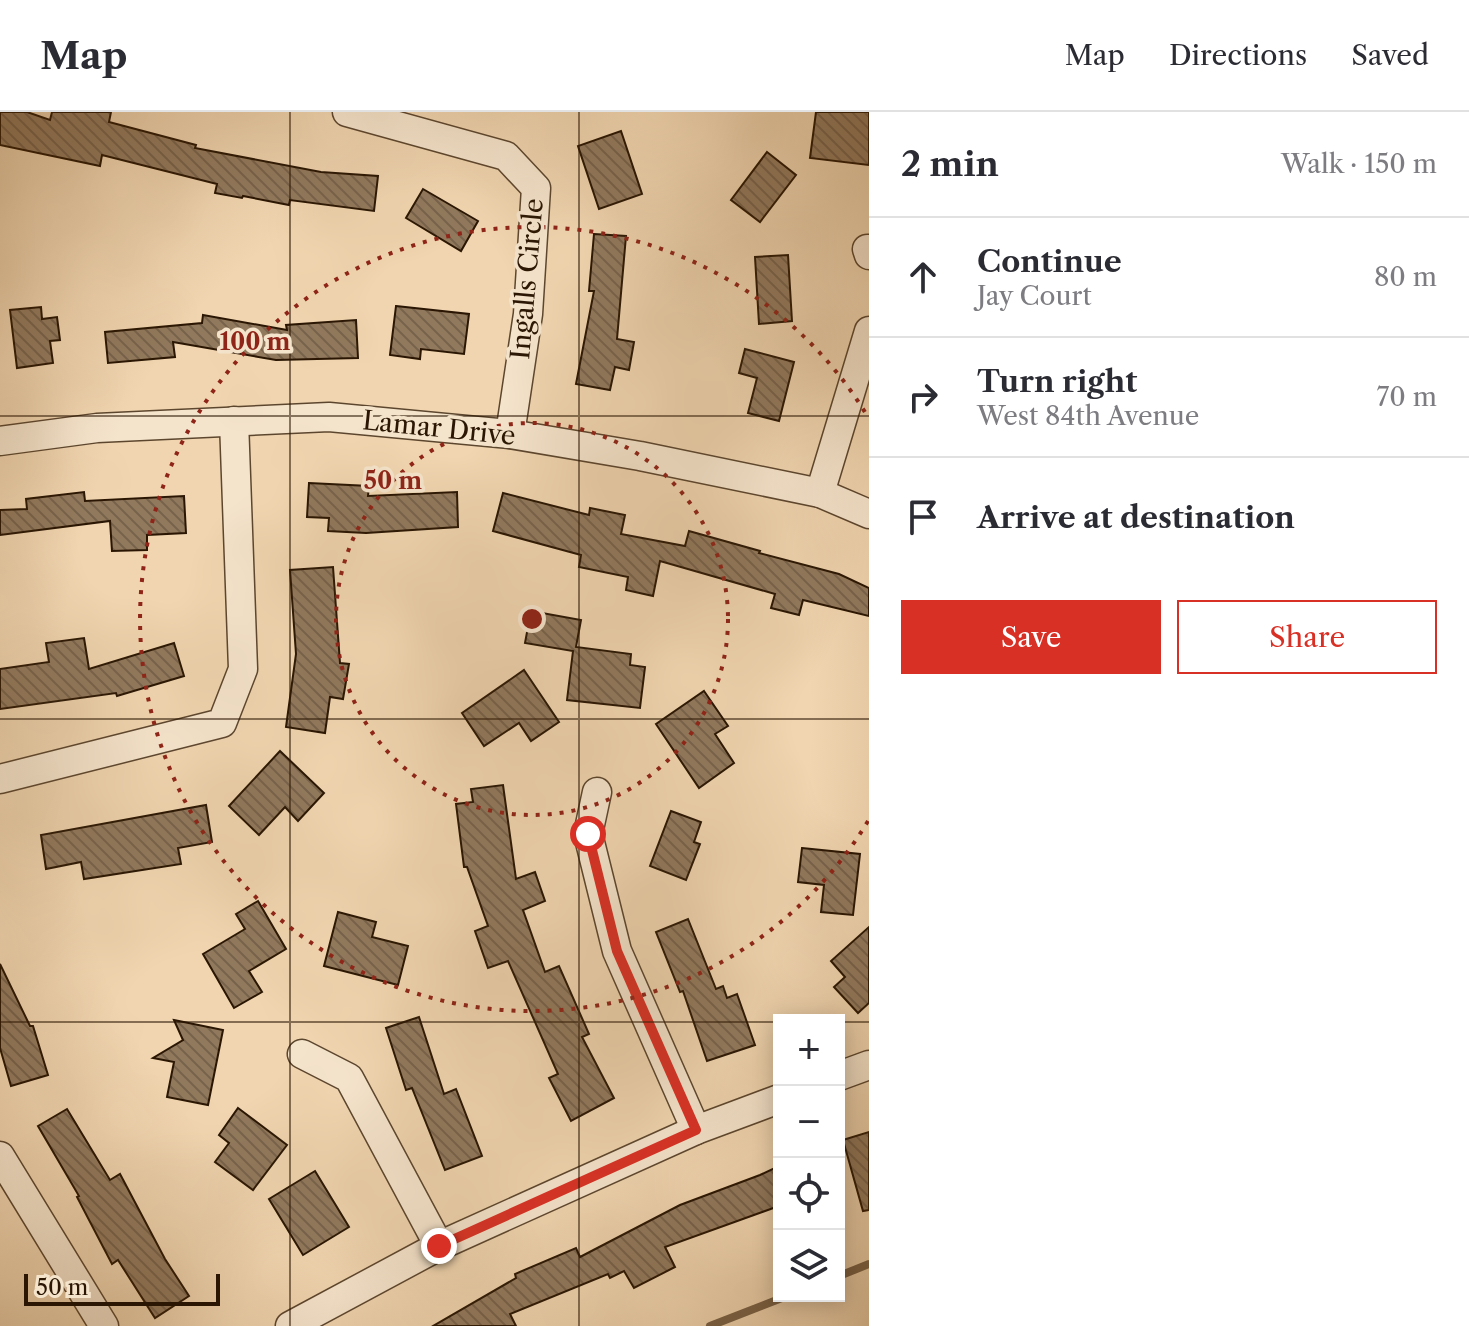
<!DOCTYPE html>
<meta charset="utf-8">
<style>
body{margin:0;font-family:"Libre Caslon Text",serif;background:#f7f7f7;color:#2b2b33}
.controls{position:absolute;right:24px;bottom:24px;display:grid;overflow:hidden;border-radius:0px;box-shadow:0 4px 20px #0003}
.controls button{width:72px;height:72px;display:grid;place-items:center;padding:0;border:0;border-bottom:2px solid #e1e1e2;background:#fff;color:#2b2b33;font:40px sans-serif}
.scale{position:absolute;left:24px;bottom:20px;width:196px;box-sizing:border-box;padding-left:8px;border:4px solid #2a1603;border-top:0;font-size:22px;line-height:28px;white-space:nowrap;color:#2a1603;-webkit-text-stroke:6px #f5e4cc;paint-order:stroke}
.stop{position:absolute;width:24px;height:24px;margin:-18px;border:6px solid #d93025;border-radius:50%;background:#fff}
.stop.end{background:#d93025;border-color:#fff;box-shadow:0 2px 8px #0008}
.list{margin:0;padding:0;list-style:none}
h2{display:flex;justify-content:space-between;align-items:center;height:104px;margin:0;padding:0 32px;font-size:34px}
h2 small{font-size:26px;font-weight:400;color:#7c7c81}
.list li{display:grid;grid-template-columns:52px 1fr auto;gap:24px;align-items:center;box-sizing:border-box;height:120px;padding:0 32px;border-top:2px solid #e1e1e2}
.list b{display:block;font-size:30px;white-space:nowrap}
.list p{margin:0;font-size:26px;white-space:nowrap;color:#7c7c81}
.list em{font-size:26px;font-style:normal;color:#7c7c81}
.actions{display:flex;gap:16px;padding:24px 32px}
.actions a{flex:1;padding:18px 0;border:2px solid #d93025;border-radius:0px;text-align:center;font-size:28px;color:#d93025}
.actions .main{background:#d93025;color:#fff}
.icon{flex:none;width:44px;height:44px;fill:none;stroke:currentColor;stroke-width:2;stroke-linecap:round;stroke-linejoin:round}
.map{position:relative;flex:none;width:869px;height:1214px;overflow:hidden}
header{display:flex;align-items:center;gap:48px;box-sizing:border-box;height:112px;padding:0 40px;background:#fff;border-bottom:2px solid #e1e1e2}
header strong{font-size:38px}
nav{display:flex;gap:44px;margin-inline-start:auto;font-size:28px}
main{display:flex}
aside{flex:1;background:#fff}
.map>svg:first-child{display:block}
.lines{fill:none;stroke-linecap:round;stroke-linejoin:round}
.stream{stroke:#796247;stroke-width:8}
.building{fill:url(#building-back-hatch);stroke:#2a1603;stroke-width:2}
.minor-casing{stroke:#5c462e;stroke-width:31}
.minor{stroke:#f5e4cc;stroke-width:28}
.route{stroke:#d93025;stroke-width:10}
.grid{fill:none;stroke:#2a1603;stroke-width:2;stroke-opacity:0.55}
.ring{fill:none;stroke:#8f2418;stroke-width:4;stroke-dasharray:4 8}
.labels{text-anchor:middle;stroke-width:7;stroke-linejoin:round;paint-order:stroke}
.street-label{font-size:26px;fill:#2a1603;stroke:#f5e4cc}
.centre{fill:#8f2418;stroke:#f5e4cc;stroke-width:4}
.ring-label{font-size:24px;text-anchor:middle;font-weight:bold;fill:#8f2418;stroke:#f5e4cc;stroke-width:7;stroke-linejoin:round;paint-order:stroke}
</style>
<header>
<strong>Map</strong>
<nav><a>Map</a><a>Directions</a><a>Saved</a></nav>
</header>
<main>
<div class="map">
<svg width="869" height="1214" viewBox="0 0 869 1214">
<defs>
<pattern id="building-back-hatch" width="6" height="6" patternUnits="userSpaceOnUse" patternTransform="scale(2)"><rect width="6" height="6" fill="#91795d"/><path d="M-1 5l2 2M0 0l6 6M5-1l2 2" fill="none" stroke="#77624b"/></pattern>
</defs>
<rect width="100%" height="100%" fill="#f0d5b0"/>
<filter id="stains"><feTurbulence type="fractalNoise" baseFrequency=".0025" numOctaves="4"/><feColorMatrix values="0 0 0 0 .2 0 0 0 0 .09 0 0 0 0 .02 0 0 0 .5 -.17"/></filter>
<radialGradient id="worn" r=".72"><stop offset=".6" stop-color="#630" stop-opacity="0"/><stop offset="1" stop-color="#630" stop-opacity=".3"/></radialGradient>
<g class="lines">
<g class="stream">
<polyline points="839,1164 869,1152"/>
<polyline points="710,1214 787,1184"/>
</g>
</g>
<g class="building">
<polygon points="0,0 27,0 50,8 52,0 111,0 109,10 196,33 195,36 321,60 378,64 374,99 290,88 289,93 243,84 242,86 215,81 217,72 102,43 100,54 0,33"/>
<polygon points="816,0 869,0 869,53 810,46"/>
<polygon points="621,19 642,82 599,97 578,34"/>
<polygon points="767,40 796,63 760,110 731,88"/>
<polygon points="423,77 478,109 461,139 406,106"/>
<polygon points="594,122 626,124 617,227 634,230 629,258 615,255 610,278 576,272 594,179 589,179"/>
<polygon points="788,143 792,209 759,212 755,145"/>
<polygon points="396,194 469,202 464,242 421,237 420,247 390,243"/>
<polygon points="41,195 42,207 57,205 60,228 50,229 53,251 17,256 10,198"/>
<polygon points="203,203 287,218 286,213 356,208 358,246 276,248 173,230 175,245 108,251 105,220 202,211"/>
<polygon points="745,237 794,250 779,309 748,301 757,266 739,261"/>
<polygon points="309,371 369,374 368,384 457,380 458,415 366,421 328,419 329,406 307,405"/>
<polygon points="84,380 85,389 184,384 186,421 147,423 147,438 112,439 110,409 0,423 0,398 27,397 26,387"/>
<polygon points="503,381 589,403 590,396 625,403 621,422 685,434 689,419 760,439 759,441 839,462 869,476 869,504 803,488 799,503 771,496 775,482 660,449 653,484 626,478 628,465 579,455 581,443 493,419"/>
<polygon points="333,455 340,551 349,552 343,587 330,585 325,621 286,615 296,542 290,458"/>
<polygon points="531,499 581,508 576,535 631,542 630,553 645,555 640,596 567,588 573,539 525,531"/>
<polygon points="84,526 89,557 174,531 184,564 117,584 116,581 0,597 0,557 49,550 46,531"/>
<polygon points="524,558 559,610 531,629 519,611 484,634 462,601"/>
<polygon points="704,579 728,614 715,622 734,651 699,676 656,612"/>
<polygon points="280,639 324,681 298,709 285,695 259,723 229,694"/>
<polygon points="503,673 516,767 535,760 545,789 523,798 545,860 559,854 589,922 582,925 614,986 571,1009 549,966 558,962 508,849 488,856 475,819 488,814 467,755 464,755 456,692 473,690 471,677"/>
<polygon points="206,693 212,730 178,736 181,752 84,767 81,750 46,757 41,723"/>
<polygon points="671,699 701,710 694,730 700,732 686,768 650,754"/>
<polygon points="802,736 860,742 853,803 821,800 824,773 798,770"/>
<polygon points="258,789 286,837 249,859 262,880 234,896 203,842 245,817 236,802"/>
<polygon points="338,800 376,810 372,825 408,834 398,873 324,854"/>
<polygon points="688,807 716,877 723,874 727,886 737,882 755,933 707,949 683,879 680,880 656,820"/>
<polygon points="869,815 869,891 858,901 834,875 845,865 831,849"/>
<polygon points="0,852 30,914 33,914 48,963 11,974 0,936"/>
<polygon points="419,905 444,982 456,977 482,1044 445,1058 412,976 406,978 386,916"/>
<polygon points="174,908 223,918 208,993 167,985 174,950 153,946 183,928"/>
<polygon points="238,996 287,1033 253,1078 215,1050 229,1031 219,1023"/>
<polygon points="67,997 110,1068 120,1062 165,1147 189,1184 155,1206 118,1148 112,1152 77,1085 79,1084 38,1014"/>
<polygon points="869,1020 869,1098 863,1099 843,1028"/>
<polygon points="779,1054 779,1094 665,1135 675,1155 634,1176 624,1159 610,1166 608,1162 510,1202 516,1214 433,1214 516,1166 515,1162 576,1136 580,1145 680,1093 760,1063"/>
<polygon points="315,1059 349,1115 303,1143 269,1087"/>
</g>
<g class="lines">
<g class="minor-casing">
<g id="minor">
<polyline points="347,0 506,44 536,76 528,202 510,322"/>
<polyline points="867,137 869,143"/>
<polyline points="0,329 97,316 329,305 510,322 640,344 820,381 869,402"/>
<polyline points="820,381 869,219"/>
<polyline points="0,667 222,611 243,557 234,309"/>
<polyline points="597,680 588,722 617,839 696,1018"/>
<polyline points="302,942 349,966 439,1134"/>
<polyline points="839,964 869,953"/>
<polyline points="0,1044 104,1214"/>
<polyline points="290,1214 439,1134 696,1018 779,987"/>
</g>
</g>
<use href="#minor" class="minor"/>
</g>
<g class="lines">
<polyline class="route" points="439,1134 696,1018 617,839 588,722"/>
</g>
<path class="grid" d="M290,0V1214M579,0V1214M0,304H869M0,607H869M0,910H779M839,910H869"/>
<g class="ring">
<circle cx="532" cy="507" r="196"/>
<path d="M868 709A392 392 0 1 1 868 305"/>
</g>
<g class="labels">
<g class="street-label">
<text transform="translate(527 167) rotate(-85)" y="9">Ingalls Circle</text>
<text transform="translate(439 316) rotate(6)" y="9">Lamar Drive</text>
</g>
</g>
<circle cx="532" cy="507" r="12" class="centre"/>
<g class="ring-label">
<text x="255" y="238">100 m</text>
<text x="393" y="377">50 m</text>
</g>
<rect width="100%" height="100%" filter="url(#stains)"/>
<rect width="100%" height="100%" fill="url(#worn)"/>
</svg>
<div class="controls">
<button>+</button>
<button>−</button>
<button><svg class="icon" aria-label="locate" viewBox="0 0 24 24"><circle cx="12" cy="12" r="6"/><path d="M12 2v4M12 18v4M2 12h4M18 12h4"/></svg></button>
<button><svg class="icon" aria-label="layers" viewBox="0 0 24 24"><path d="M12 4l9 5-9 5-9-5zM3 14l9 5 9-5"/></svg></button>
</div>
<div class="scale">50 m</div>
<div class="stop" style="left:588px;top:722px"></div>
<div class="stop end" style="left:439px;top:1134px"></div>
</div>
<aside>
<h2>2 min<small>Walk · 150 m</small></h2>
<ul class="list">
<li><svg class="icon" aria-label="ahead" viewBox="0 0 24 24"><path d="M12 20V5M6 11l6-6 6 6"/></svg><div><b>Continue</b><p>Jay Court</p></div><em>80 m</em></li>
<li><svg class="icon" aria-label="right" viewBox="0 0 24 24"><path d="M7 20v-9h11M14 6l5 5-5 5"/></svg><div><b>Turn right</b><p>West 84th Avenue</p></div><em>70 m</em></li>
<li><svg class="icon" aria-label="arrive" viewBox="0 0 24 24"><path d="M6 21V4h12l-3 4 3 4H6"/></svg><div><b>Arrive at destination</b></div></li>
</ul>
<div class="actions"><a class="main">Save</a><a>Share</a></div>
</aside>
</main>
